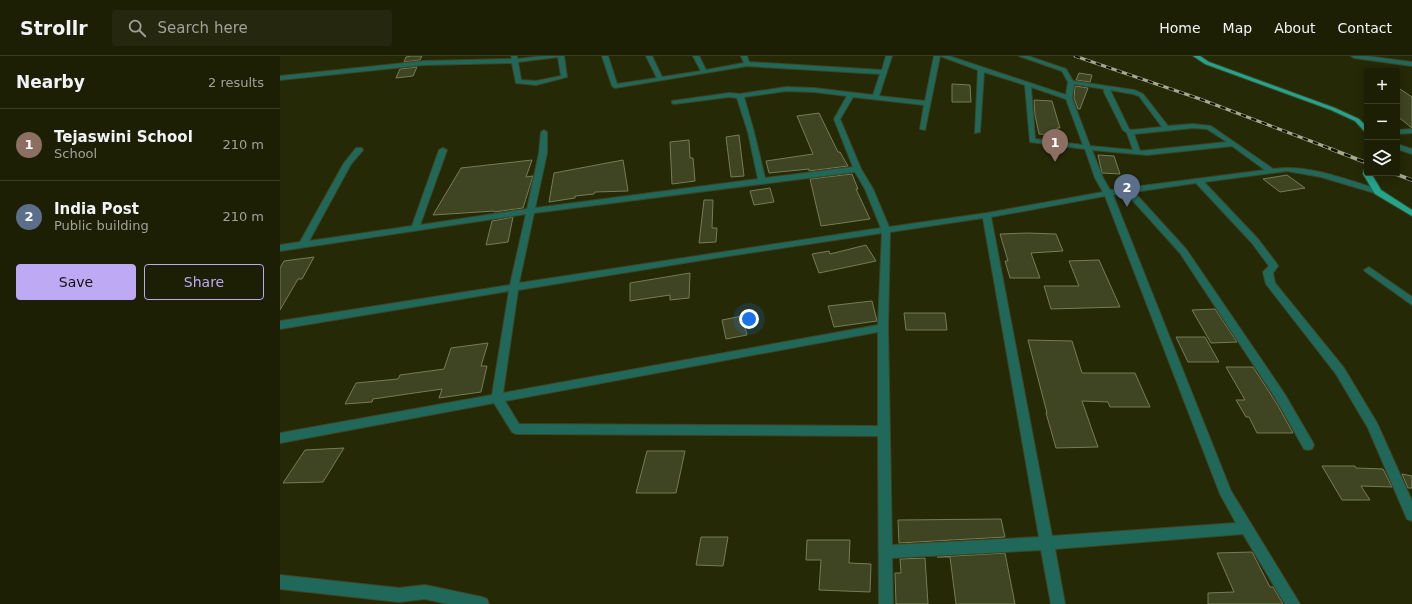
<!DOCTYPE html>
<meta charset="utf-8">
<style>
body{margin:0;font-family:"DejaVu Sans",sans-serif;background:#25270e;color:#f1f3f6}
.controls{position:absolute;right:12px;top:12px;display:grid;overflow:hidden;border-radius:4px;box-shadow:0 2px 10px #0003}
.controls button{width:36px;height:36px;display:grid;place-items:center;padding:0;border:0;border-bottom:1px solid #3a3d26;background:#1c1f04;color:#f1f3f6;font:20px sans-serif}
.you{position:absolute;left:469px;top:263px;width:14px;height:14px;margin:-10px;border:3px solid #fff;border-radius:50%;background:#1a73e8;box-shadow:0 0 0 6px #1a73e833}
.badge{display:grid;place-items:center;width:26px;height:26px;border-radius:50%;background:#bea9f4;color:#fff;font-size:13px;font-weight:700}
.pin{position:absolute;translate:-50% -33px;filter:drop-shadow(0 1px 2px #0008)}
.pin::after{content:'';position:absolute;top:21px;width:14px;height:12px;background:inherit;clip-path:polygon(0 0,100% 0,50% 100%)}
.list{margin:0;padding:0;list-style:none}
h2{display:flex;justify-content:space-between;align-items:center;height:52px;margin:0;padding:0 16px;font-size:17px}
h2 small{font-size:13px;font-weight:400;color:#a0a29a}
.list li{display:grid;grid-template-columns:26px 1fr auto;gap:12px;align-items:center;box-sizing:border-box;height:72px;padding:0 16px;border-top:1px solid #3a3d26}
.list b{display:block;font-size:15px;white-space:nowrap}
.list p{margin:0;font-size:13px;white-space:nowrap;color:#a0a29a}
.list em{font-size:13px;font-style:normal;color:#a0a29a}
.actions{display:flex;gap:8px;padding:12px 16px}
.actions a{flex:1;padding:9px 0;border:1px solid #bea9f4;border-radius:4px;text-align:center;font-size:14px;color:#bea9f4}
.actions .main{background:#bea9f4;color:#111}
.icon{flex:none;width:22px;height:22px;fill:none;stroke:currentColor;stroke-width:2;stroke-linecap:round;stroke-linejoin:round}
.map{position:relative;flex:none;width:1132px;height:548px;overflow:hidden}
header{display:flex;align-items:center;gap:24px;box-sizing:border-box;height:56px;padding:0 20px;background:#1c1f04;border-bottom:1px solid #3a3d26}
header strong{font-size:19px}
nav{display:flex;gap:22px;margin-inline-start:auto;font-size:14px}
.search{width:280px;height:36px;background:#25270e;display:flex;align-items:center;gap:10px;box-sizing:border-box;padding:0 14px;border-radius:4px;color:#a0a29a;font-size:15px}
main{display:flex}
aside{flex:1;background:#1c1f04}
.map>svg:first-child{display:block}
.building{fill:#3f4522;stroke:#757c57}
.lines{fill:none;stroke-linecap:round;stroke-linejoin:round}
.minor-casing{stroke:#404423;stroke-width:2}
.major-casing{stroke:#404423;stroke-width:2}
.minor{fill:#20695a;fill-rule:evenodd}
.major{fill:#22a58d;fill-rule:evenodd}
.rail-far1-casing{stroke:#a4a990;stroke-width:3}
.rail-casing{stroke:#a4a990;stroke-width:3.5}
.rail-far1{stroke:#0e1104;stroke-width:2;stroke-dasharray:5.5;stroke-linecap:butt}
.rail{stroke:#0e1104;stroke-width:2.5;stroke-dasharray:7;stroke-linecap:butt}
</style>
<header>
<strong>Strollr</strong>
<div class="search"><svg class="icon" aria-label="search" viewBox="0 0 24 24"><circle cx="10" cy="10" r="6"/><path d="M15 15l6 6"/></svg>Search here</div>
<nav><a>Home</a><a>Map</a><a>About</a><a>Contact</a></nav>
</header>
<main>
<aside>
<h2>Nearby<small>2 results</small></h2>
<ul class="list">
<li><span class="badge" style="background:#8d6e63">1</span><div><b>Tejaswini School</b><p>School</p></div><em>210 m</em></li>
<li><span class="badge" style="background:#5c6f8a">2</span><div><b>India Post</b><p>Public building</p></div><em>210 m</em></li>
</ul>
<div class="actions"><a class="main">Save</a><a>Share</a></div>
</aside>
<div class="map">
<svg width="1132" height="548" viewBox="0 0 1132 548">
<rect width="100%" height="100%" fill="#252906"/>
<g class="building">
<polygon points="131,0 142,0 140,4 124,6 126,1"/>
<polygon points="137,11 133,20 116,22 120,13"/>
<polygon points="799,17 812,19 810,26 796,24"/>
<polygon points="672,28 690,29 691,46 672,46"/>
<polygon points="795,30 808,32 800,53 798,53 794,42"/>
<polygon points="1117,31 1132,41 1132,72 1117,60"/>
<polygon points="754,44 772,45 780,72 777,72 779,79 759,78 755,59"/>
<polygon points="539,57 558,96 560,96 568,110 529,115 529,113 489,117 486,105 533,98 517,60"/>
<polygon points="459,79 464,120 451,121 446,81"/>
<polygon points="409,84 410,102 413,102 415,125 392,128 390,86"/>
<polygon points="818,99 834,100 840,118 822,117"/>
<polygon points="252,104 246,121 253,120 243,152 214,156 214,155 153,159 181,112"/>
<polygon points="343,104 348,135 315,136 314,138 295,140 295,142 269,146 274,117"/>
<polygon points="572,118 578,133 576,133 590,163 541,170 530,123"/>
<polygon points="1007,119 1025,132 1000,136 983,123"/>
<polygon points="490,132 494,146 474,149 470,135"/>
<polygon points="424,144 433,144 432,172 437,172 436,186 419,187"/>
<polygon points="233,161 228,186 206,189 212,165"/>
<polygon points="747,177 776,178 783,195 751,197 760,222 730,222 725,205 728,205 720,178"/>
<polygon points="586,189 596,205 539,217 532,198 549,195 550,198"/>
<polygon points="34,201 22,223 18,223 0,254 0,212 4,205"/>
<polygon points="819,204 840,251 771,253 764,230 799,230 789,205"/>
<polygon points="410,217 409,242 390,244 390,239 350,245 350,227"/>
<polygon points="592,245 597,265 554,271 548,250"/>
<polygon points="935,253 957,286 931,287 912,254"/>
<polygon points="624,257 665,257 667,274 626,274"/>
<polygon points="462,260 467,279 446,283 442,264"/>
<polygon points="896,281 925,281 939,306 908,306"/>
<polygon points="748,284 792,285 802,317 855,317 870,351 830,351 828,346 802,345 818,391 776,392 766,357 767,357"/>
<polygon points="208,287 201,310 207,310 201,336 159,342 162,333 93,343 92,346 65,348 76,327 118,323 120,319 164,313 171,292"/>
<polygon points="946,311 973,311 997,348 1013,377 977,377 969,361 966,361 956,344 965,344"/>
<polygon points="64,392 43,426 3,427 25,394"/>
<polygon points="367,395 405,395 396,437 356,437"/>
<polygon points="1042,410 1075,410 1076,412 1103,413 1112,431 1081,430 1090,444 1062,444"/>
<polygon points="1122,418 1132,420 1132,432 1128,432"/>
<polygon points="721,463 725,481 619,487 618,464"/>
<polygon points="421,481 448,481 443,510 416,509"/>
<polygon points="527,484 570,484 569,507 591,508 590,536 539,534 541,504 526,504"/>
<polygon points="972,496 990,531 993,531 1003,548 928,548 928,537 954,536 937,497"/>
<polygon points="725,497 735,548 676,548 670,501 657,501"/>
<polygon points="645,502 648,548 616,548 615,517 621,517 620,503"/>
</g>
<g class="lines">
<g class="minor-casing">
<g id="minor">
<path d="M231,0H237V3L263,0H284L287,21L256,29L236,27L232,7L144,9L0,24V20L144,5L232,3ZM278,1L281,20L256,25L241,24L238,6Z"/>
<path d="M322,0H328L337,28L377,22L366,0H372L382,21L421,15L413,0H419L426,14L464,7L461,0H467L469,6L602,14L606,0H612L599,40L645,45L654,0H660L645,74L640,73L644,49L573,41L560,63L581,113L593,133L609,171L707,157L823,136L815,122L805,93L750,86L745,29L704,16L700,76L695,77L698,14L660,0H669L786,39L788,26L782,15L739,0H748L786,13L793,25L854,34L863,38L888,70L913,68L931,70L993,113C1029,108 1067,124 1101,134V138H1098L1041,121L1007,115L924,126L978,183L997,208L998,210L993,217L995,227L1064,312L1097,367L1132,445V465L1127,463L1088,372L1056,318L986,228L983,216L989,210L972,187L916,127L854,136L906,193L1004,337L1032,385L1034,389L1032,393L1028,394L1024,393L996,343L900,197L846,137L833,139L951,435L1020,548H1005L963,478L775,493L785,548H771L761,494L612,502L613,548H599L598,380L236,378L232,376L214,347L0,387V377L212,339L229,235L0,273V265L230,229L246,158L0,195V189L20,186L64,107L76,92H82L83,94L71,108L29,185L132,170L159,94L163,92L167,94L140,169L247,153L259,97L261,76L264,74L267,76V97L255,152L478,123L468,76L457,42L449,41L394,48L392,47V45L449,37L460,38L506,31L534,32L593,39L600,18L467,10L335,32L332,30ZM794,28L824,33V36L843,74L847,77L853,94L810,90L792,42ZM751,31L786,43L803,89L755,83ZM830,34L853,38L859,40L882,71L851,74L849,73ZM506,35L534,36L567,40L554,63L573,111L485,122L474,76L464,41ZM913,72L927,73L947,86L860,95L854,78ZM952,90L985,114L830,134L823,122L812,94L867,99ZM575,116L585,133L601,172L239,227L254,157ZM825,140L940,438L956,467L772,480L711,161ZM703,162L759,481L612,489L608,272L610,176ZM602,177L598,269L223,337L238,234L429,203ZM598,276V370L239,368L225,345Z"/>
<polygon points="1071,0 1086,0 1132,6 1132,10 1074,2"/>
<polygon points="1132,73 1132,77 1117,78 1117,74"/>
<polygon points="1117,88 1132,93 1132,98 1117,93"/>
<polygon points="1089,211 1132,241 1132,249 1086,216 1084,214"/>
<polygon points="0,519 119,532 145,529 202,541 207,543 209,548 168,548 145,543 119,546 0,533"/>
</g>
</g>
<g class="major-casing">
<g id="major">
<polygon points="913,0 920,0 929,6 1055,52 1079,63 1087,71 1087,77 1085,76 1075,65 1051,54 925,8"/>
<polygon points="1084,114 1087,114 1087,117 1091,117 1101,134 1132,154 1132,160 1095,138 1083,118"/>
</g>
</g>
<use href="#minor" class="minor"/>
<use href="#major" class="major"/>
<g class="rail-far1-casing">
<polyline id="rail-far1" points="795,0 920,43 1054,94"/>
</g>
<g class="rail-casing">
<g id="rail">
<polyline points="1051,93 1087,107"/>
<polyline points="1113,117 1132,124"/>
</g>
</g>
<use href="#rail-far1" class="rail-far1"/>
<use href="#rail" class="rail"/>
</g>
</svg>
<div class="controls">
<button>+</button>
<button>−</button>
<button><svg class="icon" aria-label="layers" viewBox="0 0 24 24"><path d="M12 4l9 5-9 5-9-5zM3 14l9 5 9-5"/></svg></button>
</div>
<div class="you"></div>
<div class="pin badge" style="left:775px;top:106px;background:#8d6e63">1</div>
<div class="pin badge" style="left:847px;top:151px;background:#5c6f8a">2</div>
</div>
</main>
